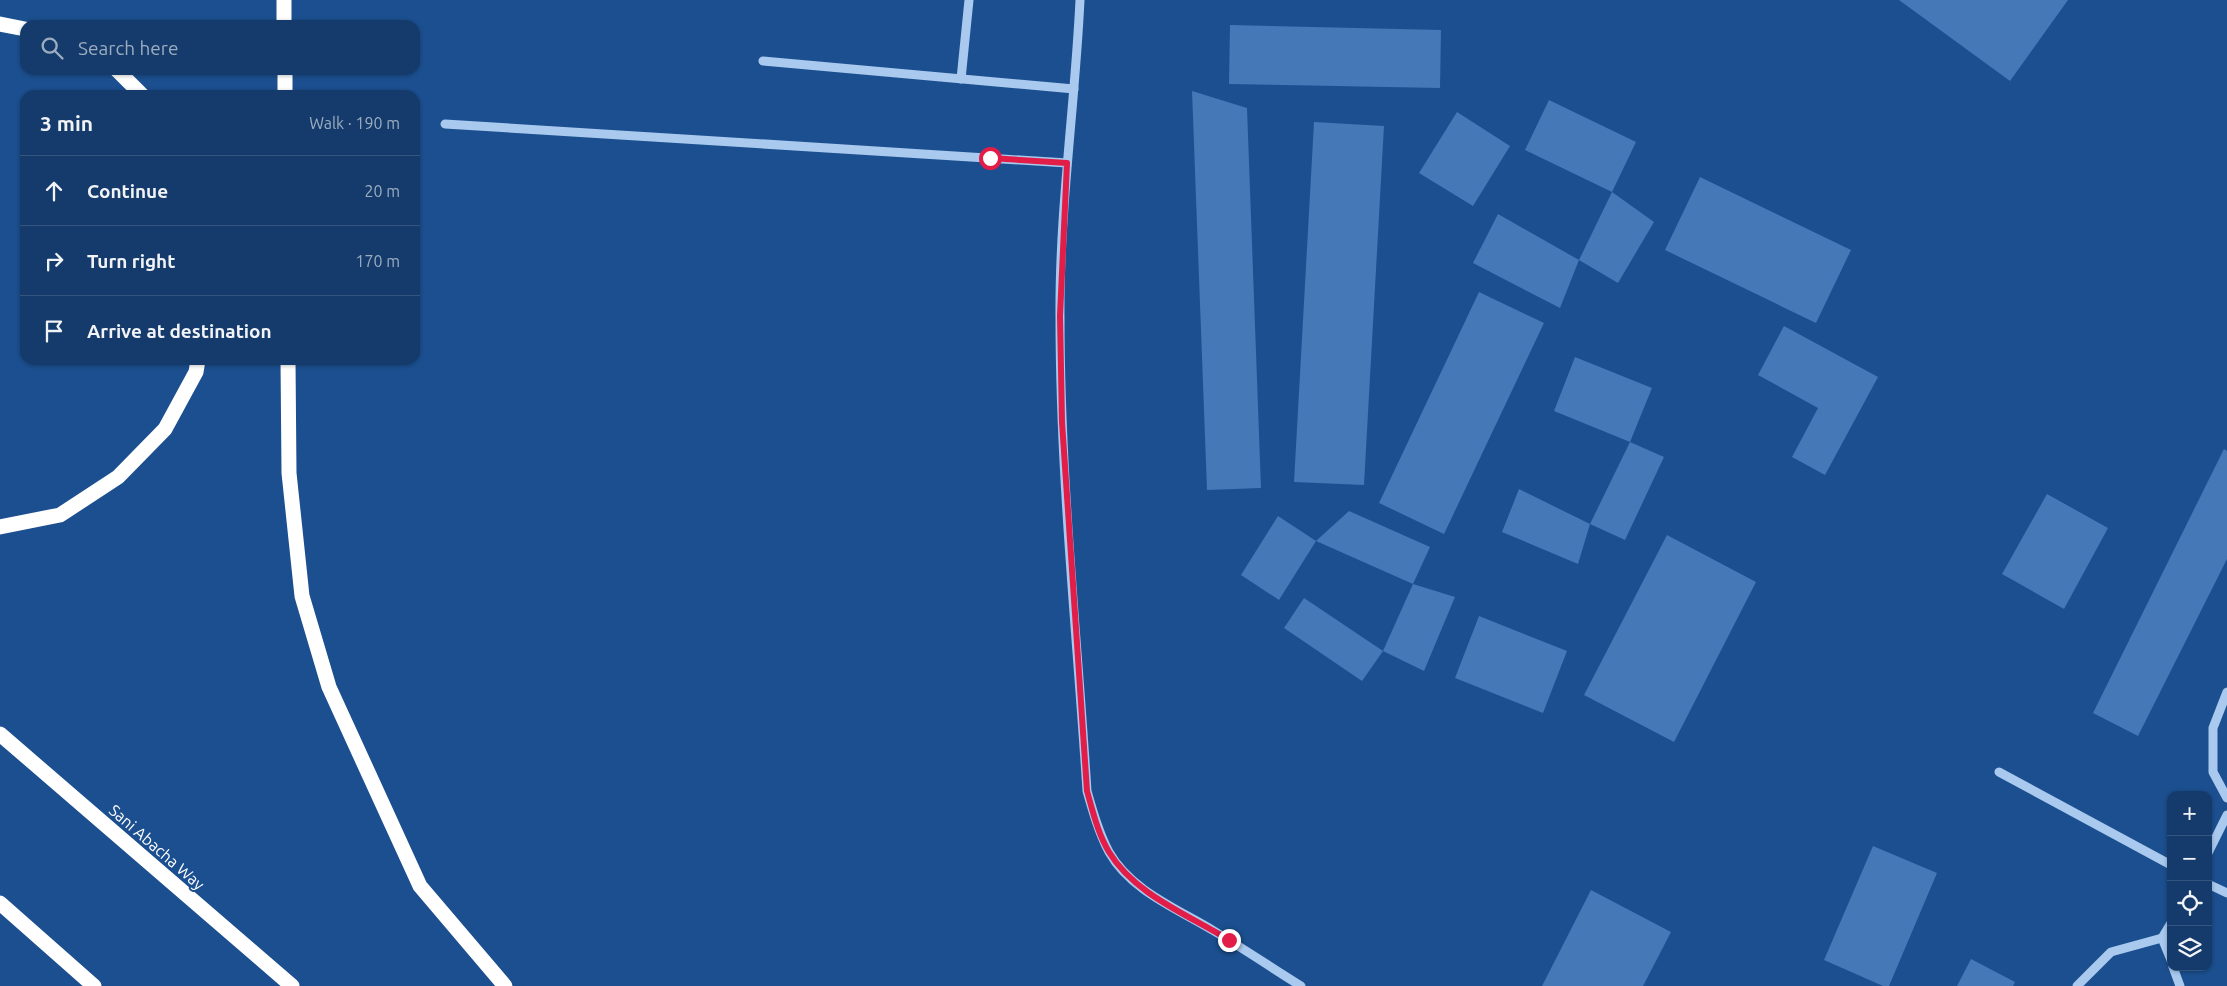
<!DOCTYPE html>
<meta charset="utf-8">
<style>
body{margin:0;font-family:Ubuntu,sans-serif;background:#1d4271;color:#f1f3f6}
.controls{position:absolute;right:15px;bottom:15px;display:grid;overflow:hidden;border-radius:10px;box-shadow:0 1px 4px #0004}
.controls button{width:45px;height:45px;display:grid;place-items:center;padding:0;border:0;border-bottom:1px solid #33557e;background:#143b6b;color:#f1f3f6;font:25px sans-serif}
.stop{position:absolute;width:15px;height:15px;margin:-11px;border:4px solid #e11d48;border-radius:50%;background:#fff}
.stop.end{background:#e11d48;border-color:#fff;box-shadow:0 1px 5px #0008}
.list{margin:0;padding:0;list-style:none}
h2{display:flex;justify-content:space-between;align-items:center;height:65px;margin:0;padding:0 20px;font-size:21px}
h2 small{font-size:16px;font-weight:400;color:#9dadc1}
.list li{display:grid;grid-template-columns:32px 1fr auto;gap:15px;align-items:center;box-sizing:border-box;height:70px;padding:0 20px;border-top:1px solid #33557e}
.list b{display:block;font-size:19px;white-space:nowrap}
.list em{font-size:16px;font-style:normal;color:#9dadc1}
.icon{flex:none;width:28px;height:28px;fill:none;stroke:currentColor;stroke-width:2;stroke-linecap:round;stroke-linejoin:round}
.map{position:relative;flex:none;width:2227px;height:986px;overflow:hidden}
.search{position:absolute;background:#143b6b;box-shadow:0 1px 4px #0004;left:20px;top:20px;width:400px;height:55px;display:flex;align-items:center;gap:12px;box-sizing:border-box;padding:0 18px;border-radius:15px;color:#9dadc1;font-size:19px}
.panel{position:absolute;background:#143b6b;box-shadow:0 1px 4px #0004;left:20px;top:90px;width:400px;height:275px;border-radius:15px}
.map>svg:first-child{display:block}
.building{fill:#4478b7}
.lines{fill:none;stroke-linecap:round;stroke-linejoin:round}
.minor{stroke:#a9c9ee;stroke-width:9}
.highway{stroke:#fff;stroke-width:15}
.route{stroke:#e11d48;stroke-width:6}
.labels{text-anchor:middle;stroke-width:4;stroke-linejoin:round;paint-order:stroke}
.street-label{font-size:16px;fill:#fff;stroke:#1b4f8f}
</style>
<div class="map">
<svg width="2227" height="986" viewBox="0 0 2227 986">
<rect width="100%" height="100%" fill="#1b4f8f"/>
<g class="building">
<polygon points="1899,0 2068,0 2010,81"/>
<polygon points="1230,25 1441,30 1440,88 1229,84"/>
<polygon points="1192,91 1247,108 1261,488 1207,490"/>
<polygon points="1549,100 1636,142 1612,192 1525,150"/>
<polygon points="1457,112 1510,146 1473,206 1419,173"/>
<polygon points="1314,122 1384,126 1364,485 1294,482"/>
<polygon points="1700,177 1851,250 1816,323 1665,250"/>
<polygon points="1612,192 1654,222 1618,283 1579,260"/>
<polygon points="1498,214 1579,260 1560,308 1473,263"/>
<polygon points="1479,292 1544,323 1444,534 1379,503"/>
<polygon points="1784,326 1878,377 1825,475 1792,457 1818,408 1758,375"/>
<polygon points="1575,357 1652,388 1630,442 1554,411"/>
<polygon points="1630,442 1664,457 1625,540 1590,524"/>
<polygon points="2224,449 2227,451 2227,559 2138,736 2093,713"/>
<polygon points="1519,489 1590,524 1578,564 1502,532"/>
<polygon points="2047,494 2108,528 2064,609 2002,574"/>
<polygon points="1349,511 1430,547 1413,584 1316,541"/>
<polygon points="1278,516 1316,541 1279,600 1241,575"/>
<polygon points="1667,535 1756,582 1674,742 1584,695"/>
<polygon points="1413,584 1455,597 1424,671 1383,651"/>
<polygon points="1304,598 1383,651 1362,681 1284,628"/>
<polygon points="1479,616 1567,651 1543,713 1455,678"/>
<polygon points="1873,846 1937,873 1889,986 1883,986 1824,960"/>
<polygon points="1591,890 1671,932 1643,986 1542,986"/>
<polygon points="1971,959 2015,982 2013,986 1957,986"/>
</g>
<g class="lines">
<g class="minor">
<path d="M1080,0C1075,106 1059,212 1060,318C1060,476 1077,634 1087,791C1093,812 1099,833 1109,852C1131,891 1178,909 1214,931C1244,949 1272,968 1301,986"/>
<polyline points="763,61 1074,89"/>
<polyline points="961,79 969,0"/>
<polyline points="445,124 1067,163"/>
<polyline points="2227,692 2213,728 2213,772 2227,798"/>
<polyline points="1999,772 2171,865"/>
<polyline points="2208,853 2227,815"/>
<polyline points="2208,884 2227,893"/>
<polyline points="2162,938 2171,960"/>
<polyline points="2173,967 2180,986"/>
<polyline points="2077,986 2111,952 2162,938 2171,923"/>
</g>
<g class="highway">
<polyline points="284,0 284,25"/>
<polyline points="0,24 25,29"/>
<polyline points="117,70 142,95"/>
<polyline points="285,70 285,95"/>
<polyline points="288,360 289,473 302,596 329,687 420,886 505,986"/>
<polyline points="0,527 60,515 118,477 165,429 196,372 198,360"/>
<polyline points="0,734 292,986"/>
<polyline points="0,903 94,986"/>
</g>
</g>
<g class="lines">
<path class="route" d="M990,158L1067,163L1060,316L1062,422L1087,791C1093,812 1098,834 1109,852C1135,895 1189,915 1229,940"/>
</g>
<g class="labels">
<g class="street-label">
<text transform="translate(157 847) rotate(41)" y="6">Sani Abacha Way</text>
</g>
</g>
</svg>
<div class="controls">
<button>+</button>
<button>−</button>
<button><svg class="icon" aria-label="locate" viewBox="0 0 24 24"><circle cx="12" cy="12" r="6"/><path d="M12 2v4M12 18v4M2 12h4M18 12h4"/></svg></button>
<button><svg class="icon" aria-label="layers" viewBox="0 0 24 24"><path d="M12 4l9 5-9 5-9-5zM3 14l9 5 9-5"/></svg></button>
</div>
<div class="stop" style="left:990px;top:158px"></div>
<div class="stop end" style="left:1229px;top:940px"></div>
<div class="search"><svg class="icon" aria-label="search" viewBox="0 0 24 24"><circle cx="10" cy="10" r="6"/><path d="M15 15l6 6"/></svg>Search here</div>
<section class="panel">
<h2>3 min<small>Walk · 190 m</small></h2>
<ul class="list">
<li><svg class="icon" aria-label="ahead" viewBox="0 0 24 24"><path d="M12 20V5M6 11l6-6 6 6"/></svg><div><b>Continue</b></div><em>20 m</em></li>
<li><svg class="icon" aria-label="right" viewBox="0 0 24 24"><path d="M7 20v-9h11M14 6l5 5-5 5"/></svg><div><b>Turn right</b></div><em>170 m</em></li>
<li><svg class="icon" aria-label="arrive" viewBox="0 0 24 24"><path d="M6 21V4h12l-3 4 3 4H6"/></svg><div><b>Arrive at destination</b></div></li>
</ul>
</section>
</div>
